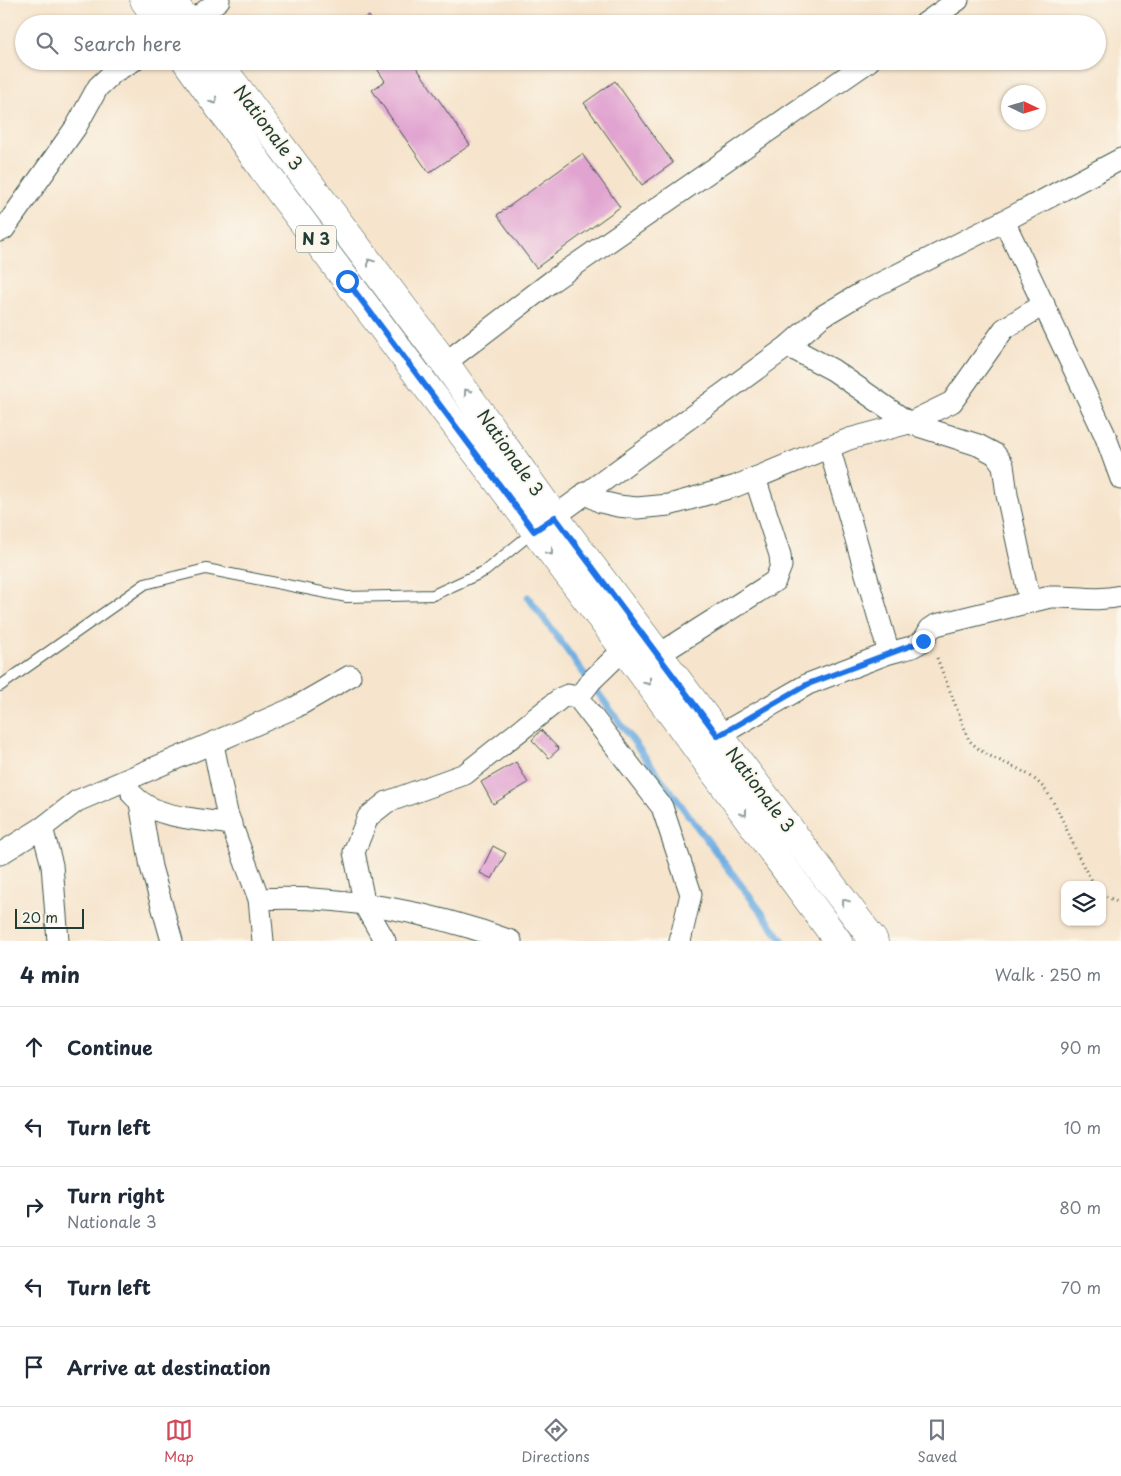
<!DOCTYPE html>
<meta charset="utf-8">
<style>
body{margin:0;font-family:"Playpen Sans",sans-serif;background:#f6f6f7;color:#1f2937}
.controls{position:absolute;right:15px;bottom:15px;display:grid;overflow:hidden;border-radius:10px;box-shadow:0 1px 4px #0004}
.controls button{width:45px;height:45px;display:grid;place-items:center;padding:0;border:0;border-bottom:1px solid #e0e1e3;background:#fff;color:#1f2937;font:25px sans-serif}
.compass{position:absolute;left:1001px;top:85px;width:45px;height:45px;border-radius:50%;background:#fff;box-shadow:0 1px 4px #0004;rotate:94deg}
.scale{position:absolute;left:15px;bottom:12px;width:69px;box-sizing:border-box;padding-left:5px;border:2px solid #1f3d34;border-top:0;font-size:14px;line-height:18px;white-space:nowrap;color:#1f3d34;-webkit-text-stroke:4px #fbf7ec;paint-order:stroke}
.stop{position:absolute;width:15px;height:15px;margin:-11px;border:4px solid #1a73e8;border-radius:50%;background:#fff}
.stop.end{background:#1a73e8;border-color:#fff;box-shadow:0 1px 5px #0008}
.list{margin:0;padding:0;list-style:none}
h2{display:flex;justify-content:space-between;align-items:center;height:65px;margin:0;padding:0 20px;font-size:21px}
h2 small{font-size:16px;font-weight:400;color:#747a83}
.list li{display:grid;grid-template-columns:32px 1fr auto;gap:15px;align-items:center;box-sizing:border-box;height:80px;padding:0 20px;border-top:1px solid #e0e1e3}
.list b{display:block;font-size:19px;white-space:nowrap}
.list p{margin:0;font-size:16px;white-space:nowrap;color:#747a83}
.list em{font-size:16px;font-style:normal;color:#747a83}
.icon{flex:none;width:28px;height:28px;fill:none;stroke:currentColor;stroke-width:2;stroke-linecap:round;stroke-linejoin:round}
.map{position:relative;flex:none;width:1121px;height:941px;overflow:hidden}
.search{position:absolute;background:#fff;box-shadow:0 1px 4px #0004;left:15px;right:15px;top:15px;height:55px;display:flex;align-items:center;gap:12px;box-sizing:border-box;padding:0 18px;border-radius:28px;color:#747a83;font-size:19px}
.sheet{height:465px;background:#fff}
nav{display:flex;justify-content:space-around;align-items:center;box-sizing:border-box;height:70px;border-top:1px solid #e0e1e3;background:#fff;font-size:14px;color:#747a83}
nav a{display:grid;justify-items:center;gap:2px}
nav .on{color:#d1495b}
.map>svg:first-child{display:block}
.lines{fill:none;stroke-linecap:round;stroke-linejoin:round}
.stream{stroke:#6eaee2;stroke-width:7}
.building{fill:#e1a4d1}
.lane-casing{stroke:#3f564b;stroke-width:12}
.street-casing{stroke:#3f564b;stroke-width:23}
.primary-casing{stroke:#3f564b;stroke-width:29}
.path{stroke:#3f564b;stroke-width:3;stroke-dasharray:1 4;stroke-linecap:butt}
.lane{stroke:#fff;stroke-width:10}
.street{stroke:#fff;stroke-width:21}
.primary{stroke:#fff;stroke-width:28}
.oneway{stroke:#8f9e9a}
.route{stroke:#1a73e8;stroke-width:6}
.labels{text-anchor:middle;stroke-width:4;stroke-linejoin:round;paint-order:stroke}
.shield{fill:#fbf7ec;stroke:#61756b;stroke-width:1}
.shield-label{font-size:16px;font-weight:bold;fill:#1f3d34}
.street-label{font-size:18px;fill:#1f3d34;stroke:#fbf7ec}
</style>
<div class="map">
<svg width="1121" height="941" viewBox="0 0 1121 941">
<rect width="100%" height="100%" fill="#fbf7ec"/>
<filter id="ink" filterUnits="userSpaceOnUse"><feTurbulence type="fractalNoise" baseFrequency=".02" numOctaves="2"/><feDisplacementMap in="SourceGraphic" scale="10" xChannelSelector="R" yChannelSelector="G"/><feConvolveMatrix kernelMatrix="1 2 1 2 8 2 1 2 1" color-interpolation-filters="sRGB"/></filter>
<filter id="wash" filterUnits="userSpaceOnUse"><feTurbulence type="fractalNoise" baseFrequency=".0096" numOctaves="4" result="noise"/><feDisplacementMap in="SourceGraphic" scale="20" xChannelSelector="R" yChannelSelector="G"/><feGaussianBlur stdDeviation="1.12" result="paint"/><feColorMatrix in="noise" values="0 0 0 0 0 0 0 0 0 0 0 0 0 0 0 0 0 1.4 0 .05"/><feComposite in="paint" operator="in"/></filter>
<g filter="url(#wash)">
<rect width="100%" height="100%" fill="#f6e4cc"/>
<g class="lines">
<polyline class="stream" points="528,597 650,764 783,941"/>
</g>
<g id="blocks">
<g class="building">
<polygon points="369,16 375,24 358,24"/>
<polygon points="372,61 412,61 470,145 429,173 372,90 385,81"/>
<polygon points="615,81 673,163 642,185 584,103"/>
<polygon points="582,154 620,207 536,268 497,215"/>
<polygon points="541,730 559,749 549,758 532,740"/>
<polygon points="516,762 528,783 493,804 481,782"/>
<polygon points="493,846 506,853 492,879 480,873"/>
</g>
</g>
</g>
<g filter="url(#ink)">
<use href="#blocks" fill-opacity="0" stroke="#3f564b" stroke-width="1"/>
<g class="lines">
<g class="lane-casing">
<polyline id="lane" points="0,686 145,584 206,569 347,597 433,595 485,571 533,532"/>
</g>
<g class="street-casing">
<g id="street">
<polyline points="189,24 219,0"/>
<polyline points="924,24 958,0"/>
<polyline points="1004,221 1105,435 1121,479"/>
<polyline points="0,231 4,229 76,127 98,87 114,72 133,61"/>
<polyline points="788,346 833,370 909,423 978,445 995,454 1003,465 1007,495 1030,602"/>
<polyline points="445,363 552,281 869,61"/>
<polyline points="829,447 889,653"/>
<polyline points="585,493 601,502 618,506 637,508 669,505 736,486 849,439 909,423 952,402 1004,329 1044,304"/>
<polyline points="543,525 788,346 821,317 865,291 1004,221 1121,159"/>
<polyline points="624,649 591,681 578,698 662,807 691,894 680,941"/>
<polyline points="658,655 775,581 781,566 780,555 755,478"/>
<path d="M718,736L808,684L889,653L912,647L923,641L930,629L936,625L1050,597C1076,596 1094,602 1121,596"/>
<polyline points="213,744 227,813 259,899 263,941"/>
<path d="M132,794C154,819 200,819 231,824"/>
<polyline points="140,803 151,867 172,941"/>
<polyline points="42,828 52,865 58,941"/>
<polyline points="0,854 42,828 77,801 266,720 296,707 350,676"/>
<path d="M259,899C341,894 434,913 511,941"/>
<polyline points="385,941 365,906 354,852 368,817 387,802 465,774 561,698 568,695 578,698"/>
</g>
</g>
<g class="primary-casing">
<g id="primary">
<polyline points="144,0 160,24"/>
<polyline points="172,0 189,24"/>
<polyline points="186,61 262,168 624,649 838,941"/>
<polyline points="217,61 445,363 555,517 874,941"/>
</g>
</g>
<g class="path">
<path d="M937,658L969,740C990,763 1017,762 1040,784C1062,806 1074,857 1095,885"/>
<polyline points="1102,894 1121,904"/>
</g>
<use href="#lane" class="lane"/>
<use href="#street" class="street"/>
<use href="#primary" class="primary"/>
</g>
<defs><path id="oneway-chevron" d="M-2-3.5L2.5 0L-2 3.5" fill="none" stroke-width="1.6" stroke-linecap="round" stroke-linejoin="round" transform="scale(1.25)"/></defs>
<g class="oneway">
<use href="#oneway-chevron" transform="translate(214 101) rotate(54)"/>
<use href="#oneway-chevron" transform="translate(370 262) rotate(-127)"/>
<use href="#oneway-chevron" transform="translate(467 392) rotate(-125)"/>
<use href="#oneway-chevron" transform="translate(550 552) rotate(53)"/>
<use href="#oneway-chevron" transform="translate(648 682) rotate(54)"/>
<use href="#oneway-chevron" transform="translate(744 813) rotate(54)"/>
<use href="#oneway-chevron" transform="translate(845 902) rotate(-127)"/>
</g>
</g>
<g class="lines" filter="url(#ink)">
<polyline class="route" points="347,281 534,531 555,517 718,736 808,684 923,641"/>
</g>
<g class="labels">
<rect class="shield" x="296" y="225.5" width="40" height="27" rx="4"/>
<g class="shield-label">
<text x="316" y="245">N 3</text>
</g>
<g class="street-label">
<text transform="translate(268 128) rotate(53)" y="6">Nationale 3</text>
<text transform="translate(510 453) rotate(55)" y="6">Nationale 3</text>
<text transform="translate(760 790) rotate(53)" y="6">Nationale 3</text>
</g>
</g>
</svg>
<div class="controls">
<button><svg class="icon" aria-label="layers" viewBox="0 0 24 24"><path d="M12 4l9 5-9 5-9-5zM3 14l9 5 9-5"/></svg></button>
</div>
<svg class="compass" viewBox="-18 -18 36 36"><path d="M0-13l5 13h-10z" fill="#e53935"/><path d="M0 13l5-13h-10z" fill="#747a83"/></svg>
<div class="scale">20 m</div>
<div class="stop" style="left:347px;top:281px"></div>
<div class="stop end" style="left:923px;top:641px"></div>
<div class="search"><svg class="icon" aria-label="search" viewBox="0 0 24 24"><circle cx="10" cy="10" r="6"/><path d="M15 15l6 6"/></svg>Search here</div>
</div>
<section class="sheet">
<h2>4 min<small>Walk · 250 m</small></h2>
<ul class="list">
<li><svg class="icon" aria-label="ahead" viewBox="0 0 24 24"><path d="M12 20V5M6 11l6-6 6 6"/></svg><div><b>Continue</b></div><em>90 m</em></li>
<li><svg class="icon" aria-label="left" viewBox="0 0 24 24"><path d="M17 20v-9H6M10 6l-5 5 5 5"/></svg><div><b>Turn left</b></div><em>10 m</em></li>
<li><svg class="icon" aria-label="right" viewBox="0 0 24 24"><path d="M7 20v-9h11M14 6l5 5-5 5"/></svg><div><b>Turn right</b><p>Nationale 3</p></div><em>80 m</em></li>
<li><svg class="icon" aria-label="left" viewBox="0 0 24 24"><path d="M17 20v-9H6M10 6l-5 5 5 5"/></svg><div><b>Turn left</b></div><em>70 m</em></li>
<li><svg class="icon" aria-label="arrive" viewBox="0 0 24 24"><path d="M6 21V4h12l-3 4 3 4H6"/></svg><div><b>Arrive at destination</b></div></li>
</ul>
</section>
<nav>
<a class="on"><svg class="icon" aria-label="map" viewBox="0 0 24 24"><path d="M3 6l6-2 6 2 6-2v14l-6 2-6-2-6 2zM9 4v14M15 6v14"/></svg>Map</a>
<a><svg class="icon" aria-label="directions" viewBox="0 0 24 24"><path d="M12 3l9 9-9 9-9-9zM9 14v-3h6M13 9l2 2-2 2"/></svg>Directions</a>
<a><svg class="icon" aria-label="saved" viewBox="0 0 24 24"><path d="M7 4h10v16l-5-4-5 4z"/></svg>Saved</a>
</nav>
